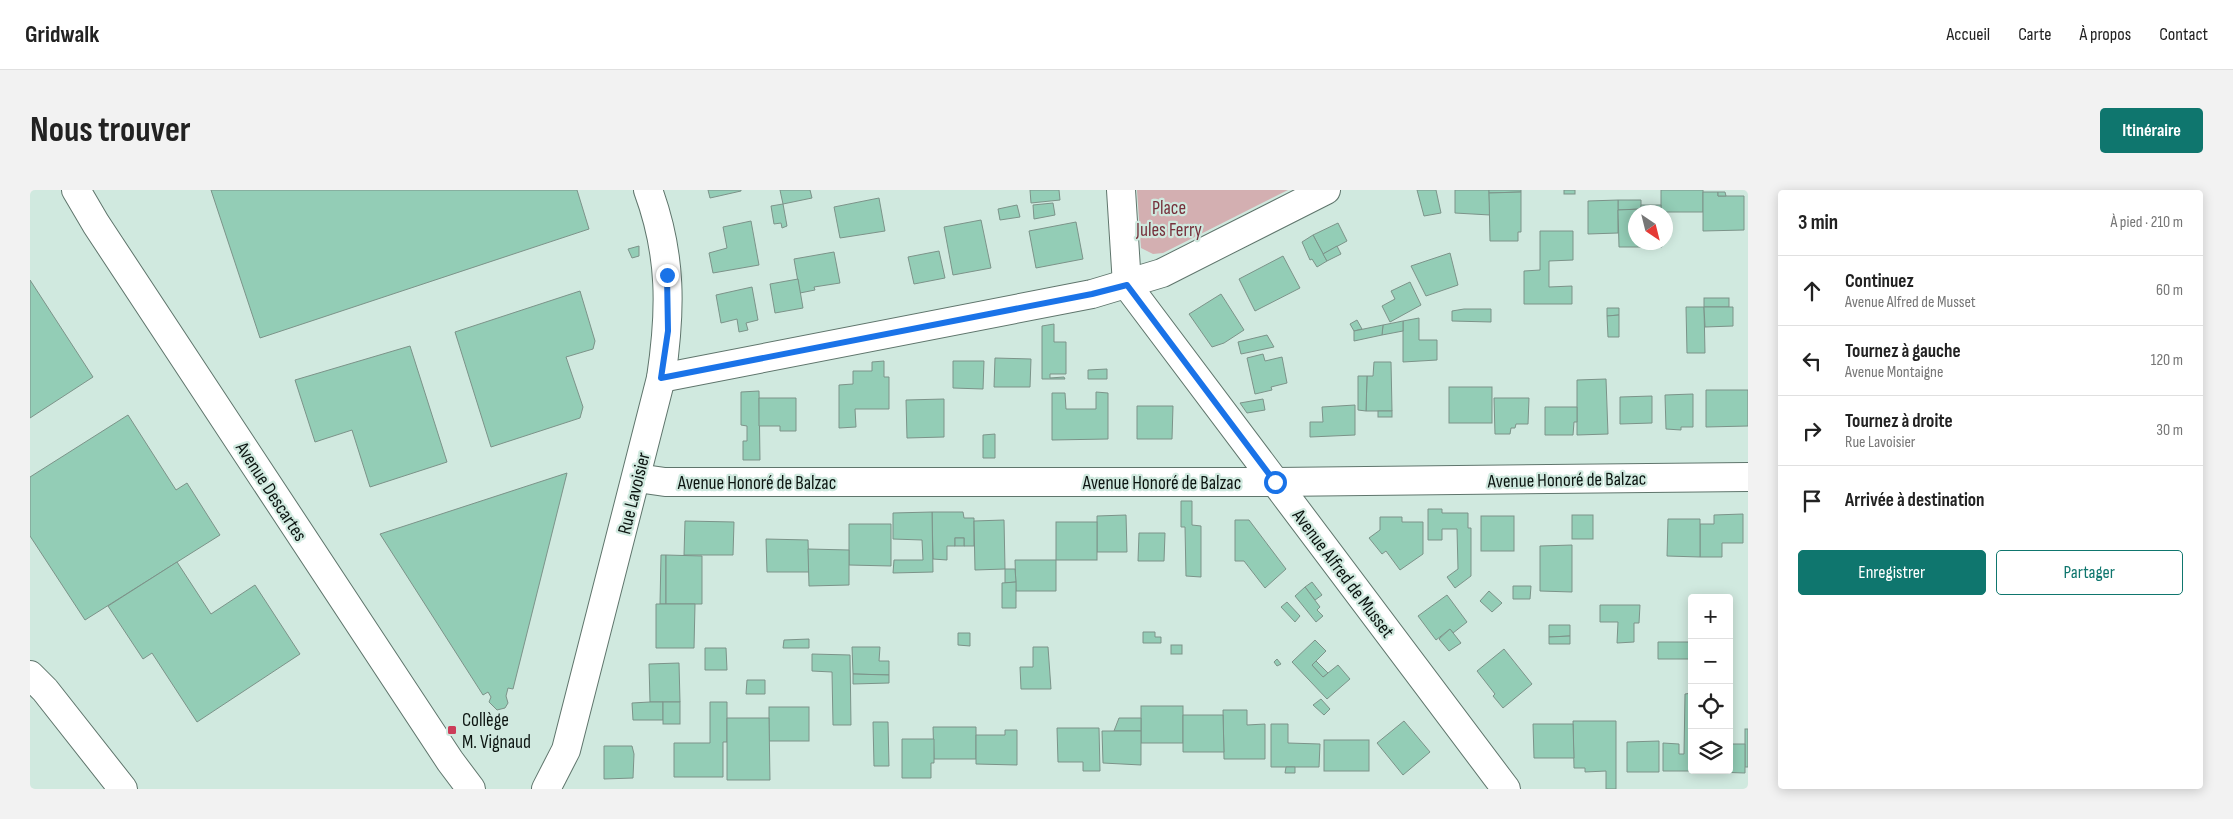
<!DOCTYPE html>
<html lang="fr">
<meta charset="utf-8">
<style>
body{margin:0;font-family:"Sofia Sans Condensed",sans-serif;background:#f2f2f2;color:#222}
.controls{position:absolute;right:15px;bottom:15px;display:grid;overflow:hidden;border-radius:5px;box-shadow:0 2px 12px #0003}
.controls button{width:45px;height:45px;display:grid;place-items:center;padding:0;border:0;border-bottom:1px solid #e0e0e0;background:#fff;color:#222;font:25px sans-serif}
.compass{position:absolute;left:1598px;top:15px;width:45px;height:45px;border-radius:50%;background:#fff;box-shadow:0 2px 12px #0003;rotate:145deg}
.stop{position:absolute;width:15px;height:15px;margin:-11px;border:4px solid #1a73e8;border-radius:50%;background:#fff}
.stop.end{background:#1a73e8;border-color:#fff;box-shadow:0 1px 5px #0008}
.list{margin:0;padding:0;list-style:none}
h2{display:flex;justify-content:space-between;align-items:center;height:65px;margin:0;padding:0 20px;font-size:21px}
h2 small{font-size:16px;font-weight:400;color:#767676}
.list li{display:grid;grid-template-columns:32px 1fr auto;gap:15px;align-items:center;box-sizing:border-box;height:70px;padding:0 20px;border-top:1px solid #e0e0e0}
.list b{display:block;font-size:19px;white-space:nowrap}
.list p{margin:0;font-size:16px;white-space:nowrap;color:#767676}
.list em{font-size:16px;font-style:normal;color:#767676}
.actions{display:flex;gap:10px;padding:15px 20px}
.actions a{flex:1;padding:11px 0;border:1px solid #0f766e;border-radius:5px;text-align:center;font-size:18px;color:#0f766e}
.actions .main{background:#0f766e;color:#fff}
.icon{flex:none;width:28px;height:28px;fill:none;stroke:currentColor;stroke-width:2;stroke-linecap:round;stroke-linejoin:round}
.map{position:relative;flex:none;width:1718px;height:599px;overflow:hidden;border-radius:5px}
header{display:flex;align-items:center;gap:30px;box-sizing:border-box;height:70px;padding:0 25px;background:#fff;border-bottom:1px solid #e0e0e0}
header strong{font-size:24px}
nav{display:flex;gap:28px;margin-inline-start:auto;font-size:18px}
.intro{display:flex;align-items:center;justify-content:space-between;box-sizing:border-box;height:120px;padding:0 30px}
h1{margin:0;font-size:35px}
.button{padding:12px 22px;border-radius:5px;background:#0f766e;color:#fff;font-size:18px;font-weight:700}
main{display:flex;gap:30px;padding:0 30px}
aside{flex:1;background:#fff;border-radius:5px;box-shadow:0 2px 12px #0003}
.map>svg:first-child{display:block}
.green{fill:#d3afb1}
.building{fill:#93cdb6;stroke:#7c9389}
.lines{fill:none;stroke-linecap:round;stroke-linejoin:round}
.minor-casing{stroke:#5f756c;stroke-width:30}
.minor{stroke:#fff;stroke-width:28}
.route{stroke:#1a73e8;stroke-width:6}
.poi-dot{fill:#cc3c59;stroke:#d0e9df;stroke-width:2}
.labels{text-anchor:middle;stroke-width:4.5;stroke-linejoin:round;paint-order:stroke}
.park-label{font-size:19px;fill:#76303b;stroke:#d0e9df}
.street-label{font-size:19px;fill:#0c1511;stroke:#d0e9df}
.poi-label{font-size:19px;fill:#0c1511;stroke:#d0e9df;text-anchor:start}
</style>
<header>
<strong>Gridwalk</strong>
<nav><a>Accueil</a><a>Carte</a><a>À propos</a><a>Contact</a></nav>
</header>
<div class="intro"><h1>Nous trouver</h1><a class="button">Itinéraire</a></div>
<main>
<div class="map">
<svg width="1718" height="599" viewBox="0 0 1718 599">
<rect width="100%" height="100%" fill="#d0e9df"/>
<polygon class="green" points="1107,0 1258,0 1133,63 1123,64 1111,58"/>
<g class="building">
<polygon points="181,0 547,0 559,39 230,148"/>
<polygon points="678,0 711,0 711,1 680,8"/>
<polygon points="750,0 780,0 782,8 753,14"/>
<polygon points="1000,0 1029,0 1030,10 1001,13"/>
<polygon points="1387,0 1406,0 1411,23 1394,26"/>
<polygon points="1425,0 1459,0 1460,25 1425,23"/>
<polygon points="1459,0 1491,0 1491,2 1459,3"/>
<rect x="1534" y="0" width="11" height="4"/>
<rect x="1631" y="0" width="42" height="22"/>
<polygon points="1491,2 1491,42 1488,42 1488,51 1460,51 1459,3"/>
<polygon points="1673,2 1688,2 1688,6 1714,6 1714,40 1673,41"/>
<polygon points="1688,2 1695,2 1696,6 1688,6"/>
<polygon points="849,8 855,41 810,48 804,17"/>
<polygon points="1588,10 1611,10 1611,19 1588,20"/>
<polygon points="1588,10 1588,43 1558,44 1558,11"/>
<polygon points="1023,13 1025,25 1004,29 1003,15"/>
<polygon points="753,14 757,36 752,38 751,33 744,34 741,16"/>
<polygon points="987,15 990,27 970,30 968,19"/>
<polygon points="1611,15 1631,15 1631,22 1606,22 1606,52 1632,52 1632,57 1589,57 1588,20 1611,19"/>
<polygon points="951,30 961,78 923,85 914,37"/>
<polygon points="721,31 729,75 683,83 679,63 697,58 693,37"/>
<polygon points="1046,32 1053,69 1006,78 999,41"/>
<polygon points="1308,33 1317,51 1293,64 1283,45"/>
<polygon points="1510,41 1543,41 1543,70 1519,71 1519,97 1542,96 1542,114 1494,114 1494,81 1510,80"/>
<polygon points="1283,45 1297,71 1287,77 1282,69 1280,70 1272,52"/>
<polygon points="609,56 609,66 602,68 598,59"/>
<polygon points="1307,56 1311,64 1297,71 1293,64"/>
<polygon points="909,61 915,88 884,94 878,67"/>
<polygon points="804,62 810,93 784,97 785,100 770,103 764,69"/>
<polygon points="1420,63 1428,95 1396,106 1381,76"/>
<polygon points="1253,66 1270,98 1225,121 1209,89"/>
<polygon points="768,89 773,118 745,123 740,94"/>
<polygon points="0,90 63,187 0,228"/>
<polygon points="1380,92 1391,115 1360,132 1352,116 1365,109 1361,101"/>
<polygon points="722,97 728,130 716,133 718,140 709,142 707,129 691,133 686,105"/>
<polygon points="550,101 565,151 563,159 536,167 553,217 550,228 461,257 425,142"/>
<polygon points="1191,104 1214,140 1194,153 1182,157 1159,124"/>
<rect x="1674" y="108" width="25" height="9"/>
<polygon points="1656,117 1674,117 1675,163 1657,163"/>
<polygon points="1674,117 1703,117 1703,136 1675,137"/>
<polygon points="1577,118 1589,118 1589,125 1577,126"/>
<polygon points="1434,119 1461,119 1461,132 1422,131 1422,121"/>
<polygon points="1589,125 1589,147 1578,147 1577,126"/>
<polygon points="1389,128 1389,150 1407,150 1407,170 1373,172 1373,131"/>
<polygon points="1327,130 1332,139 1324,141 1320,134"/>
<polygon points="1373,131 1373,141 1352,145 1353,135"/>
<polygon points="1024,134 1024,152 1036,152 1036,184 1020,184 1020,188 1034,187 1035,189 1012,189 1012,136"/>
<polygon points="1353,135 1352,145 1324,151 1324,141"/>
<polygon points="1237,145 1244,157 1211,164 1208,152"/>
<polygon points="380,156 417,272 340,297 322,240 285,252 265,190"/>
<polygon points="1233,164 1235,171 1252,167 1257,193 1241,197 1242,200 1225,204 1217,168"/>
<polygon points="965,168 1001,169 1000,197 964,197"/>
<polygon points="854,171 854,187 859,187 859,219 825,219 826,237 809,238 809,195 823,194 823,181 842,181 842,172"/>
<polygon points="923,171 954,171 953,199 923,198"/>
<polygon points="1344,172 1361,172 1362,221 1336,221 1337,186 1343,186"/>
<polygon points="1077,179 1077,189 1058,189 1058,180"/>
<polygon points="1328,186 1337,186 1336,221 1328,220"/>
<polygon points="1576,189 1578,244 1547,245 1547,190"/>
<rect x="1419" y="197" width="43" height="36"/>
<polygon points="1676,200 1718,200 1718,236 1676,237"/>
<polygon points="729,201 730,270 713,270 713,251 717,251 717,236 711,235 711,202"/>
<polygon points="1066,202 1078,203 1078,249 1022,250 1022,203 1035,203 1036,219 1066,219"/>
<polygon points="1663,204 1663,237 1651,237 1651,240 1636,239 1635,205"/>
<polygon points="1622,206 1622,233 1590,234 1590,207"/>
<polygon points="729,208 766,208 766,241 750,241 750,236 729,236"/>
<polygon points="1464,208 1499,208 1498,234 1486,234 1485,238 1481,238 1480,244 1465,244"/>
<polygon points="914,209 914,247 877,248 876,210"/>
<polygon points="1233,209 1235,220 1217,223 1210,213"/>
<polygon points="1325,215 1325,245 1280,247 1280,232 1293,232 1292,217"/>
<polygon points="1107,216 1143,216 1142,249 1107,249"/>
<polygon points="1515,217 1547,217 1547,232 1544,232 1543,245 1515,245"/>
<rect x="1348" y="221" width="14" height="6"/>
<polygon points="98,225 146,300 157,293 190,345 55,430 0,346 0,287"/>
<polygon points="965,244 965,268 953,268 953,245"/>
<polygon points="537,283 483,499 478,498 476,506 478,513 475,518 467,520 459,512 461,507 458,502 453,505 350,344"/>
<polygon points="1151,311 1162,311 1162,335 1171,336 1171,387 1156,386 1155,337 1151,337"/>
<polygon points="1398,319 1412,319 1412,323 1438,323 1438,338 1441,338 1441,386 1425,398 1417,387 1428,379 1427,339 1412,339 1412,350 1398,350"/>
<polygon points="902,322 933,322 934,328 944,328 944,356 934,356 934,348 925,348 925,356 917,356 917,370 903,369"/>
<polygon points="902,322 903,382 863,383 864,370 893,370 892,350 863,349 863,323"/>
<polygon points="1713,324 1713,353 1692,353 1692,367 1670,367 1670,334 1684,334 1684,325"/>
<polygon points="1096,325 1097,362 1067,362 1067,326"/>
<rect x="1542" y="325" width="21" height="24"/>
<rect x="1451" y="326" width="33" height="35"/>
<polygon points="1350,327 1372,327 1372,332 1393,332 1393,364 1370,380 1356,361 1352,364 1339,348 1350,340"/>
<polygon points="1638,329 1670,329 1670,367 1637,366"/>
<polygon points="974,330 975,379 945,380 944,331"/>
<polygon points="1205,330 1219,330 1256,379 1235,398 1214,371 1205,371"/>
<polygon points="655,331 704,332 703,365 654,365"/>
<rect x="1026" y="332" width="41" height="38"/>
<polygon points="819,334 861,334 861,376 819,375"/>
<polygon points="1109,343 1135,343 1134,371 1108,371"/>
<rect x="925" y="348" width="9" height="8"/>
<polygon points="736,349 778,350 779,382 737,382"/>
<polygon points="1542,355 1542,402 1510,401 1510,356"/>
<polygon points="778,359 819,360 819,395 779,396"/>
<polygon points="631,365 636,365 636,414 630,414"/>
<polygon points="636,365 672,366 672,414 636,414"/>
<polygon points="985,370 1026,370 1026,401 986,401"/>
<polygon points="147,372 181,424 225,395 270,464 167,532 122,463 113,469 78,416"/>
<polygon points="975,379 985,379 986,392 975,393"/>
<polygon points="986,392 986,418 972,418 972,393"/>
<polygon points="1282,392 1292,405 1285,410 1275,397"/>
<polygon points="1483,396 1501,396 1500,409 1483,409"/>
<polygon points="1275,397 1290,417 1287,420 1293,426 1286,432 1265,406"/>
<polygon points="1459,401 1472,413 1462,422 1450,411"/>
<polygon points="1417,405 1437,432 1423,443 1420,439 1406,450 1388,426"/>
<polygon points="1257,412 1270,426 1265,432 1251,417"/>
<polygon points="626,414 665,414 664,458 626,458"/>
<polygon points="1570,415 1610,415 1609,433 1604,433 1604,452 1587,453 1588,432 1570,432"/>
<polygon points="1519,435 1540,435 1540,446 1519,447"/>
<polygon points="1420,439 1431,453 1419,461 1409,449"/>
<polygon points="1113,442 1125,442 1125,447 1131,447 1131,453 1113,453"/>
<polygon points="928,443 940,443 940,456 928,455"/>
<polygon points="1540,446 1540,454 1519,454 1519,447"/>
<polygon points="779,449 779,458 753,458 754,450"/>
<polygon points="1285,450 1296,461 1282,475 1293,487 1308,475 1320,489 1297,509 1262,472"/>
<polygon points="1628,452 1662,452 1660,469 1628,469"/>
<rect x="1141" y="455" width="11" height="9"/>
<polygon points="822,457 850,457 849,471 859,471 859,485 823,484"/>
<polygon points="1003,457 1018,457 1021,499 991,499 990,477 1003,477"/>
<polygon points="675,458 696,458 697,480 675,480"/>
<polygon points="1474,459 1502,494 1473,518 1463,506 1465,504 1447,481"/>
<polygon points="782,464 820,465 821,535 803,535 802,482 782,481"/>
<polygon points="1247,469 1251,474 1247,476 1244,472"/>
<polygon points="1286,471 1298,483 1293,487 1282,475"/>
<polygon points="649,473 650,512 620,512 619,474"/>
<polygon points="823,484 859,485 859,493 823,494"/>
<polygon points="717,490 735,490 735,504 716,504"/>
<polygon points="1662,503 1662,580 1673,581 1633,581 1633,553 1649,554 1649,564 1654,564 1655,504"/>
<polygon points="1291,509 1300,519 1294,525 1283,515"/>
<polygon points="620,512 633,512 633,530 603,530 602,513"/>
<rect x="633" y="512" width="17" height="22"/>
<polygon points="680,512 697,512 697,552 693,552 693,587 644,587 644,553 680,553"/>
<rect x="1111" y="516" width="42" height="37"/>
<rect x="739" y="517" width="40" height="34"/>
<polygon points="1193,520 1217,520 1217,535 1235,534 1235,569 1194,569"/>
<polygon points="1153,525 1193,525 1194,562 1153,562"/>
<polygon points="697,528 739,528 740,590 697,590"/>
<polygon points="1089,528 1111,528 1111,541 1084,541"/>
<polygon points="1374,531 1400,562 1373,585 1347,553"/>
<polygon points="1543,531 1586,531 1586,599 1576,599 1576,581 1555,582 1555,578 1544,578"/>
<polygon points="843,532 858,532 859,576 844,576"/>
<polygon points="1241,534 1258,534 1258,553 1290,554 1289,577 1241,577"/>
<polygon points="1503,534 1543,534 1544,568 1504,568"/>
<polygon points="903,537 946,537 946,569 904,569"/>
<polygon points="1027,538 1069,538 1070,581 1053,581 1053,572 1028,572"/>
<rect x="1715" y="539" width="3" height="38"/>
<polygon points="975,540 987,540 987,575 946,574 946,545 975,545"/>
<polygon points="1072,541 1111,541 1111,575 1073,573"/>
<polygon points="872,549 904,549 904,573 901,573 901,588 872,588"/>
<rect x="1294" y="550" width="45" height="31"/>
<polygon points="1629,551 1629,582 1597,582 1597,552"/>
<polygon points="1699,554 1715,554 1715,583 1685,582 1685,580 1699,580"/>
<polygon points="574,556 602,556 604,564 603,588 574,589"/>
<polygon points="1256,577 1265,577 1265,583 1255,583"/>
</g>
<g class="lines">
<g class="minor-casing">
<g id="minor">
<polyline points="46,0 66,34 420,571 441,599"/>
<polyline points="1091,0 1097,95 1476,599"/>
<polyline points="631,188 1062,104 1132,83 1296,0"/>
<polyline points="607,288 635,292 1245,292 1718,287"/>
<polyline points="0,485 15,500 93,599"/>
<path d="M516,599L536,560L631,188C641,121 642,65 618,0"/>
</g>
</g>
<use href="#minor" class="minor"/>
</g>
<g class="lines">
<polyline class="route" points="637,85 638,141 631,188 1062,104 1097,95 1245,292"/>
</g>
<rect class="poi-dot" x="417" y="535" width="10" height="10" rx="2.5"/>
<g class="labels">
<g class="park-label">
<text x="1139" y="24">Place<tspan x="1139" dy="22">Jules Ferry</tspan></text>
</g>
<g class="street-label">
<text transform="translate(1537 289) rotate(-1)" y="7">Avenue Honoré de Balzac</text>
<text x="727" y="299">Avenue Honoré de Balzac</text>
<text x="1132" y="299">Avenue Honoré de Balzac</text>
<text transform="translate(242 301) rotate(57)" y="7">Avenue Descartes</text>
<text transform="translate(603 303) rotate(-76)" y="7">Rue Lavoisier</text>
<text transform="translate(1314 383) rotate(53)" y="7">Avenue Alfred de Musset</text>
</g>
<g class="poi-label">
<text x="432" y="536">Collège<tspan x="432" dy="22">M. Vignaud</tspan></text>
</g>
</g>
</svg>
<div class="controls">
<button>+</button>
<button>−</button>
<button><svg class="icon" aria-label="locate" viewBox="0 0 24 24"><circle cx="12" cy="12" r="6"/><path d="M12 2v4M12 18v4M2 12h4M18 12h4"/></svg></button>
<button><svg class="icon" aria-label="layers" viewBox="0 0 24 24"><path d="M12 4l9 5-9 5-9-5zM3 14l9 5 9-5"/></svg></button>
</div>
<svg class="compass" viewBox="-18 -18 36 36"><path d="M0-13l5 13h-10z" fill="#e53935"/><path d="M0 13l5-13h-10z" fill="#767676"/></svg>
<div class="stop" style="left:1245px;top:292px"></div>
<div class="stop end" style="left:637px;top:85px"></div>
</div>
<aside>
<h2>3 min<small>À pied · 210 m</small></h2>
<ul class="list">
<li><svg class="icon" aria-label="ahead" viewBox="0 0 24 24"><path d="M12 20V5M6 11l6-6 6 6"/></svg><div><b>Continuez</b><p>Avenue Alfred de Musset</p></div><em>60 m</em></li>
<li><svg class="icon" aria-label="left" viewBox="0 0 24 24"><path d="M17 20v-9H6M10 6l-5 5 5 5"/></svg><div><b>Tournez à gauche</b><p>Avenue Montaigne</p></div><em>120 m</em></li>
<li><svg class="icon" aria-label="right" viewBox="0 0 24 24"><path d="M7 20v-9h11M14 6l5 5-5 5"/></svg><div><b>Tournez à droite</b><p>Rue Lavoisier</p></div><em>30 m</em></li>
<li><svg class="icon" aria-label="arrive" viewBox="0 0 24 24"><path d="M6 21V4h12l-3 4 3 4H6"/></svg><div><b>Arrivée à destination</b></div></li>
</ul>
<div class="actions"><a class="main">Enregistrer</a><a>Partager</a></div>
</aside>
</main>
